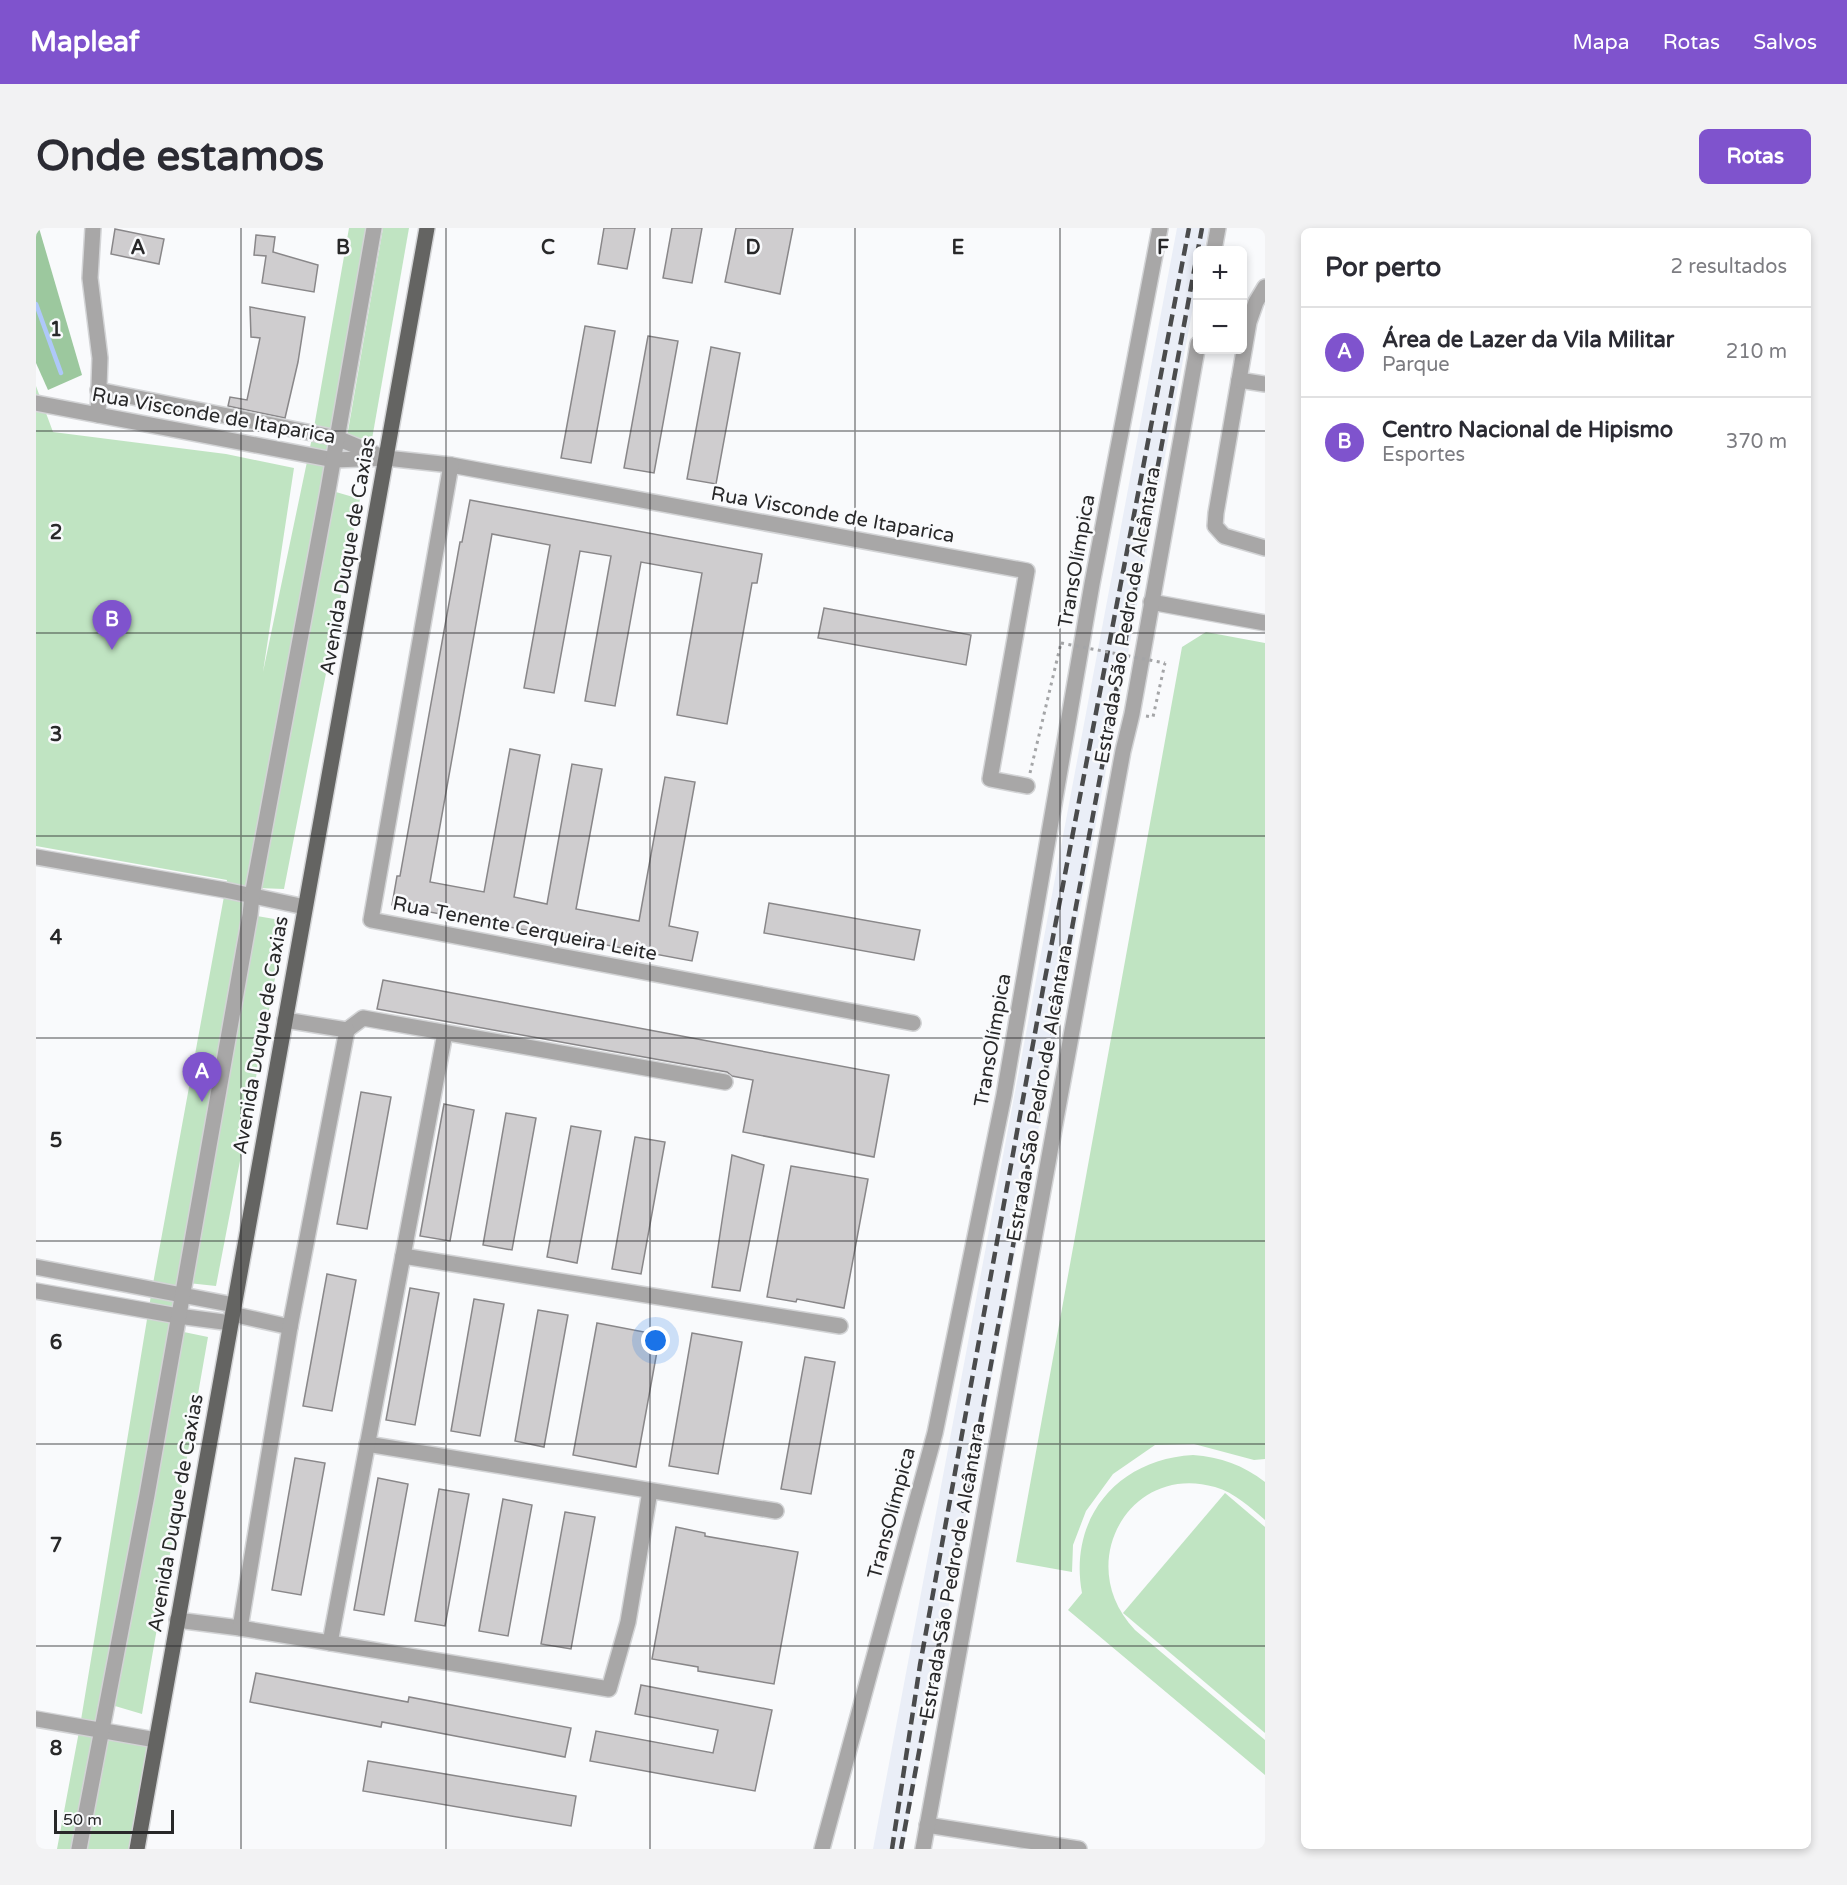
<!DOCTYPE html>
<html lang="pt">
<meta charset="utf-8">
<style>
body{margin:0;font-family:"Varela Round",sans-serif;background:#f2f2f3;color:#2b2b33}
.controls{position:absolute;right:18px;top:18px;display:grid;overflow:hidden;border-radius:9px;box-shadow:0 3px 9px #0003}
.controls button{width:54px;height:54px;display:grid;place-items:center;padding:0;border:0;border-bottom:2px solid #e1e1e2;background:#fff;color:#2b2b33;font:30px sans-serif}
.scale{position:absolute;left:18px;bottom:15px;width:120px;box-sizing:border-box;padding-left:6px;border:3px solid #282829;border-top:0;font-size:16px;line-height:21px;white-space:nowrap;color:#282829;-webkit-text-stroke:4px #f9fafc;paint-order:stroke}
.you{position:absolute;left:620px;top:1113px;width:21px;height:21px;margin:-15px;border:4px solid #fff;border-radius:50%;background:#1a73e8;box-shadow:0 0 0 9px #1a73e833}
.badge{display:grid;place-items:center;width:39px;height:39px;border-radius:50%;background:#7f53cd;color:#fff;font-size:20px;font-weight:700}
.pin{position:absolute;translate:-50% -50px;filter:drop-shadow(0 2px 3px #0008)}
.pin::after{content:'';position:absolute;top:32px;width:21px;height:18px;background:inherit;clip-path:polygon(0 0,100% 0,50% 100%)}
.list{margin:0;padding:0;list-style:none}
h2{display:flex;justify-content:space-between;align-items:center;height:78px;margin:0;padding:0 24px;font-size:26px}
h2 small{font-size:20px;font-weight:400;color:#7c7c81}
.list li{display:grid;grid-template-columns:39px 1fr auto;gap:18px;align-items:center;box-sizing:border-box;height:90px;padding:0 24px;border-top:2px solid #e1e1e2}
.list b{display:block;font-size:22px;white-space:nowrap}
.list p{margin:0;font-size:20px;white-space:nowrap;color:#7c7c81}
.list em{font-size:20px;font-style:normal;color:#7c7c81}
.map{position:relative;flex:none;width:1229px;height:1621px;overflow:hidden;border-radius:9px}
header{display:flex;align-items:center;gap:36px;box-sizing:border-box;height:84px;padding:0 30px;background:#7f53cd;color:#fff}
header strong{font-size:28px}
nav{display:flex;gap:33px;margin-inline-start:auto;font-size:21px}
.intro{display:flex;align-items:center;justify-content:space-between;box-sizing:border-box;height:144px;padding:0 36px}
h1{margin:0;font-size:42px}
.button{padding:15px 27px;border-radius:9px;background:#7f53cd;color:#fff;font-size:21px;font-weight:700}
main{display:flex;gap:36px;padding:0 36px}
aside{flex:1;background:#fff;border-radius:9px;box-shadow:0 3px 9px #0003}
.map>svg:first-child{display:block}
.built{fill:#eaeef7}
.green{fill:#c0e4c2}
.forest{fill:#9cc89e}
.lines{fill:none;stroke-linecap:round;stroke-linejoin:round}
.stream{stroke:#aec8f9;stroke-width:4.5}
.building{fill:#cfcdcf;stroke:#898789;stroke-width:1.5}
.minor-casing{stroke:#d3d4d6;stroke-width:18}
.major-casing{stroke:#d3d4d6;stroke-width:18}
.path{stroke:#a4a5a7;stroke-width:3;stroke-dasharray:3 4.5;stroke-linecap:butt}
.minor{stroke:#a8a7a7;stroke-width:15}
.major{stroke:#646462;stroke-width:15}
.rail{stroke:#4a4b4c;stroke-width:4.5;stroke-dasharray:12 6;stroke-linecap:butt}
.path-bridge{stroke:#a4a5a7;stroke-width:3;stroke-dasharray:3 4.5;stroke-linecap:butt}
.grid{fill:none;stroke:#282829;stroke-width:1.5;stroke-opacity:0.55}
.labels{text-anchor:middle;stroke-width:5;stroke-linejoin:round;paint-order:stroke}
.street-label{font-size:20px;fill:#282829;stroke:#f9fafc}
.grid-label{font-size:20px;text-anchor:middle;font-weight:bold;fill:#282829;stroke:#f9fafc;stroke-width:5;stroke-linejoin:round;paint-order:stroke}
</style>
<header>
<strong>Mapleaf</strong>
<nav><a>Mapa</a><a>Rotas</a><a>Salvos</a></nav>
</header>
<div class="intro"><h1>Onde estamos</h1><a class="button">Rotas</a></div>
<main>
<div class="map">
<svg width="1229" height="1621" viewBox="0 0 1229 1621">
<rect width="100%" height="100%" fill="#f9fafc"/>
<polygon class="built" points="1141,0 1173,0 1168,22 1162,22 1161,58 867,1621 837,1621"/>
<g class="green">
<polygon points="313,0 338,0 293,262 324,271 248,661 222,660 215,687 250,693 180,1058 152,1055 143,1103 172,1109 106,1486 79,1478 120,1227 66,1502 120,1512 99,1621 21,1621 44,1498 116,1061 191,652 0,618 0,158 17,204 190,226 258,240 227,444 277,205"/>
<polygon points="347,0 373,0 336,211 311,209"/>
<polygon points="1170,404 1229,415 1229,1231 1218,1232 1158,1216 1119,1217 1077,1246 1050,1283 1037,1317 1036,1344 980,1334 1146,419"/>
<path d="M1157,1227C1185,1229 1207,1237 1229,1254V1292C1214,1279 1199,1265 1179,1259C1094,1234 1036,1336 1099,1402L1229,1512V1547L1032,1382L1046,1365C1032,1290 1082,1231 1157,1227Z"/>
<polygon points="1189,1265 1229,1299 1229,1505 1087,1385"/>
</g>
<polygon class="forest" points="0,0 3,0 46,147 12,162 0,135"/>
<g class="lines">
<polyline class="stream" points="0,76 25,145"/>
</g>
<g class="building">
<polygon points="568,0 599,0 591,41 562,36"/>
<polygon points="636,0 666,0 656,55 627,50"/>
<polygon points="700,0 757,0 744,66 689,54"/>
<polygon points="79,1 128,11 123,36 75,26"/>
<polygon points="220,7 239,9 237,24 282,37 278,64 226,55 230,28 218,27"/>
<polygon points="214,79 269,89 262,134 249,190 192,178 194,169 211,172 224,110 215,109"/>
<polygon points="549,98 579,103 555,235 525,230"/>
<polygon points="612,108 642,113 618,245 588,240"/>
<polygon points="675,119 704,125 680,256 651,251"/>
<polygon points="434,272 726,326 721,355 716,355 691,496 641,487 666,345 605,334 579,478 549,473 575,328 544,323 518,465 488,460 514,317 456,306 394,654 448,664 474,521 504,527 478,669 511,676 536,536 566,541 540,681 603,693 629,549 659,554 633,698 662,704 656,733 356,677 361,648 364,648 424,314 426,314"/>
<polygon points="788,380 935,407 930,437 782,410"/>
<polygon points="733,675 884,702 878,732 728,705"/>
<polygon points="347,752 853,847 838,929 707,904 717,852 696,848 691,844 341,781"/>
<polygon points="325,864 355,869 331,1001 301,996"/>
<polygon points="408,876 438,882 414,1013 384,1008"/>
<polygon points="470,885 500,890 476,1022 447,1017"/>
<polygon points="535,898 565,903 541,1035 511,1029"/>
<polygon points="599,909 629,914 605,1046 576,1041"/>
<polygon points="696,927 728,937 704,1063 676,1059"/>
<polygon points="755,938 832,951 808,1080 761,1071 760,1074 731,1069"/>
<polygon points="291,1046 320,1052 296,1183 267,1178"/>
<polygon points="374,1060 403,1065 379,1197 350,1192"/>
<polygon points="438,1071 468,1076 444,1208 415,1203"/>
<polygon points="502,1082 532,1087 508,1219 479,1213"/>
<polygon points="561,1095 624,1107 600,1239 537,1227"/>
<polygon points="656,1105 706,1114 682,1246 633,1238"/>
<polygon points="769,1129 799,1134 775,1266 745,1261"/>
<polygon points="259,1230 289,1235 265,1367 236,1362"/>
<polygon points="342,1250 372,1256 348,1387 318,1382"/>
<polygon points="403,1261 433,1266 409,1398 379,1393"/>
<polygon points="467,1271 496,1277 472,1408 443,1403"/>
<polygon points="529,1284 559,1289 535,1421 505,1416"/>
<polygon points="640,1299 669,1305 669,1308 762,1324 738,1456 662,1443 662,1439 616,1431"/>
<polygon points="220,1445 372,1474 373,1469 535,1500 529,1529 346,1494 345,1499 214,1474"/>
<polygon points="605,1457 736,1482 719,1563 554,1533 560,1503 677,1525 682,1502 599,1486"/>
<polygon points="332,1533 540,1568 535,1598 327,1563"/>
</g>
<g class="lines">
<g class="minor-casing">
<g id="minor">
<polyline points="57,0 54,50 64,130 62,187"/>
<polyline points="1178,22 1182,0"/>
<polyline points="1229,59 1220,74 1213,94 1180,285 1179,298 1188,308 1229,320"/>
<polyline points="1203,152 1229,156"/>
<polyline points="62,162 301,210 344,228"/>
<polyline points="0,175 298,232 350,230 415,237 991,343 954,551 991,558"/>
<polyline points="415,237 335,692 877,795"/>
<polyline points="1115,374 1229,395"/>
<polyline points="0,629 189,662 269,679"/>
<polyline points="311,802 327,790 689,854"/>
<polyline points="367,1028 804,1098"/>
<polyline points="0,1039 198,1077"/>
<polyline points="0,1063 142,1088 195,1095"/>
<polyline points="196,1086 254,1099"/>
<polyline points="331,1216 740,1283"/>
<polyline points="141,1392 204,1400 573,1461 592,1394 614,1263"/>
<polyline points="204,1400 254,1099 311,802 249,792"/>
<polyline points="294,1415 409,805"/>
<polyline points="0,1491 120,1512"/>
<polyline points="891,1597 1043,1621"/>
<polyline points="43,1621 111,1267 214,687 216,668 292,262 338,0"/>
<polyline points="786,1621 899,1205 968,867 1056,356 1124,0"/>
<polyline points="887,1621 1087,523 1096,486 1162,116"/>
</g>
</g>
<g class="major-casing">
<polyline id="major" points="101,1621 391,0"/>
</g>
<g class="path">
<polyline points="1110,488 1117,489 1129,435"/>
<polyline points="994,545 1025,415"/>
</g>
<use href="#minor" class="minor"/>
<use href="#major" class="major"/>
<g class="rail">
<polyline points="856,1621 884,1437 1007,761 1153,0"/>
<polyline points="865,1621 1166,0"/>
</g>
<polyline class="path-bridge" points="1025,415 1129,435"/>
</g>
<path class="grid" d="M205,0V1621M410,0V1621M614,0V1621M819,0V1621M1024,0V1621M0,203H1229M0,405H1229M0,608H1229M0,810H1229M0,1013H1229M0,1216H1229M0,1418H1229"/>
<g class="labels">
<g class="street-label">
<text transform="translate(178 187) rotate(10)" y="7">Rua Visconde de Itaparica</text>
<text transform="translate(797 286) rotate(10)" y="7">Rua Visconde de Itaparica</text>
<text transform="translate(311 328) rotate(-80)" y="7">Avenida Duque de Caxias</text>
<text transform="translate(1040 333) rotate(-80)" y="7">TransOlímpica</text>
<text transform="translate(1091 387) rotate(-80)" y="7">Estrada São Pedro de Alcântara</text>
<text transform="translate(489 700) rotate(11)" y="7">Rua Tenente Cerqueira Leite</text>
<text transform="translate(224 807) rotate(-80)" y="7">Avenida Duque de Caxias</text>
<text transform="translate(956 812) rotate(-80)" y="7">TransOlímpica</text>
<text transform="translate(1003 865) rotate(-80)" y="7">Estrada São Pedro de Alcântara</text>
<text transform="translate(139 1285) rotate(-80)" y="7">Avenida Duque de Caxias</text>
<text transform="translate(855 1285) rotate(-75)" y="7">TransOlímpica</text>
<text transform="translate(916 1343) rotate(-80)" y="7">Estrada São Pedro de Alcântara</text>
</g>
</g>
<g class="grid-label">
<text x="102" y="26">A</text>
<text x="307" y="26">B</text>
<text x="512" y="26">C</text>
<text x="717" y="26">D</text>
<text x="922" y="26">E</text>
<text x="1127" y="26">F</text>
<text x="20" y="108">1</text>
<text x="20" y="311">2</text>
<text x="20" y="513">3</text>
<text x="20" y="716">4</text>
<text x="20" y="919">5</text>
<text x="20" y="1121">6</text>
<text x="20" y="1324">7</text>
<text x="20" y="1527">8</text>
</g>
</svg>
<div class="controls">
<button>+</button>
<button>−</button>
</div>
<div class="scale">50 m</div>
<div class="you"></div>
<div class="pin badge" style="left:166px;top:874px">A</div>
<div class="pin badge" style="left:76px;top:422px">B</div>
</div>
<aside>
<h2>Por perto<small>2 resultados</small></h2>
<ul class="list">
<li><span class="badge">A</span><div><b>Área de Lazer da Vila Militar</b><p>Parque</p></div><em>210 m</em></li>
<li><span class="badge">B</span><div><b>Centro Nacional de Hipismo</b><p>Esportes</p></div><em>370 m</em></li>
</ul>
</aside>
</main>
